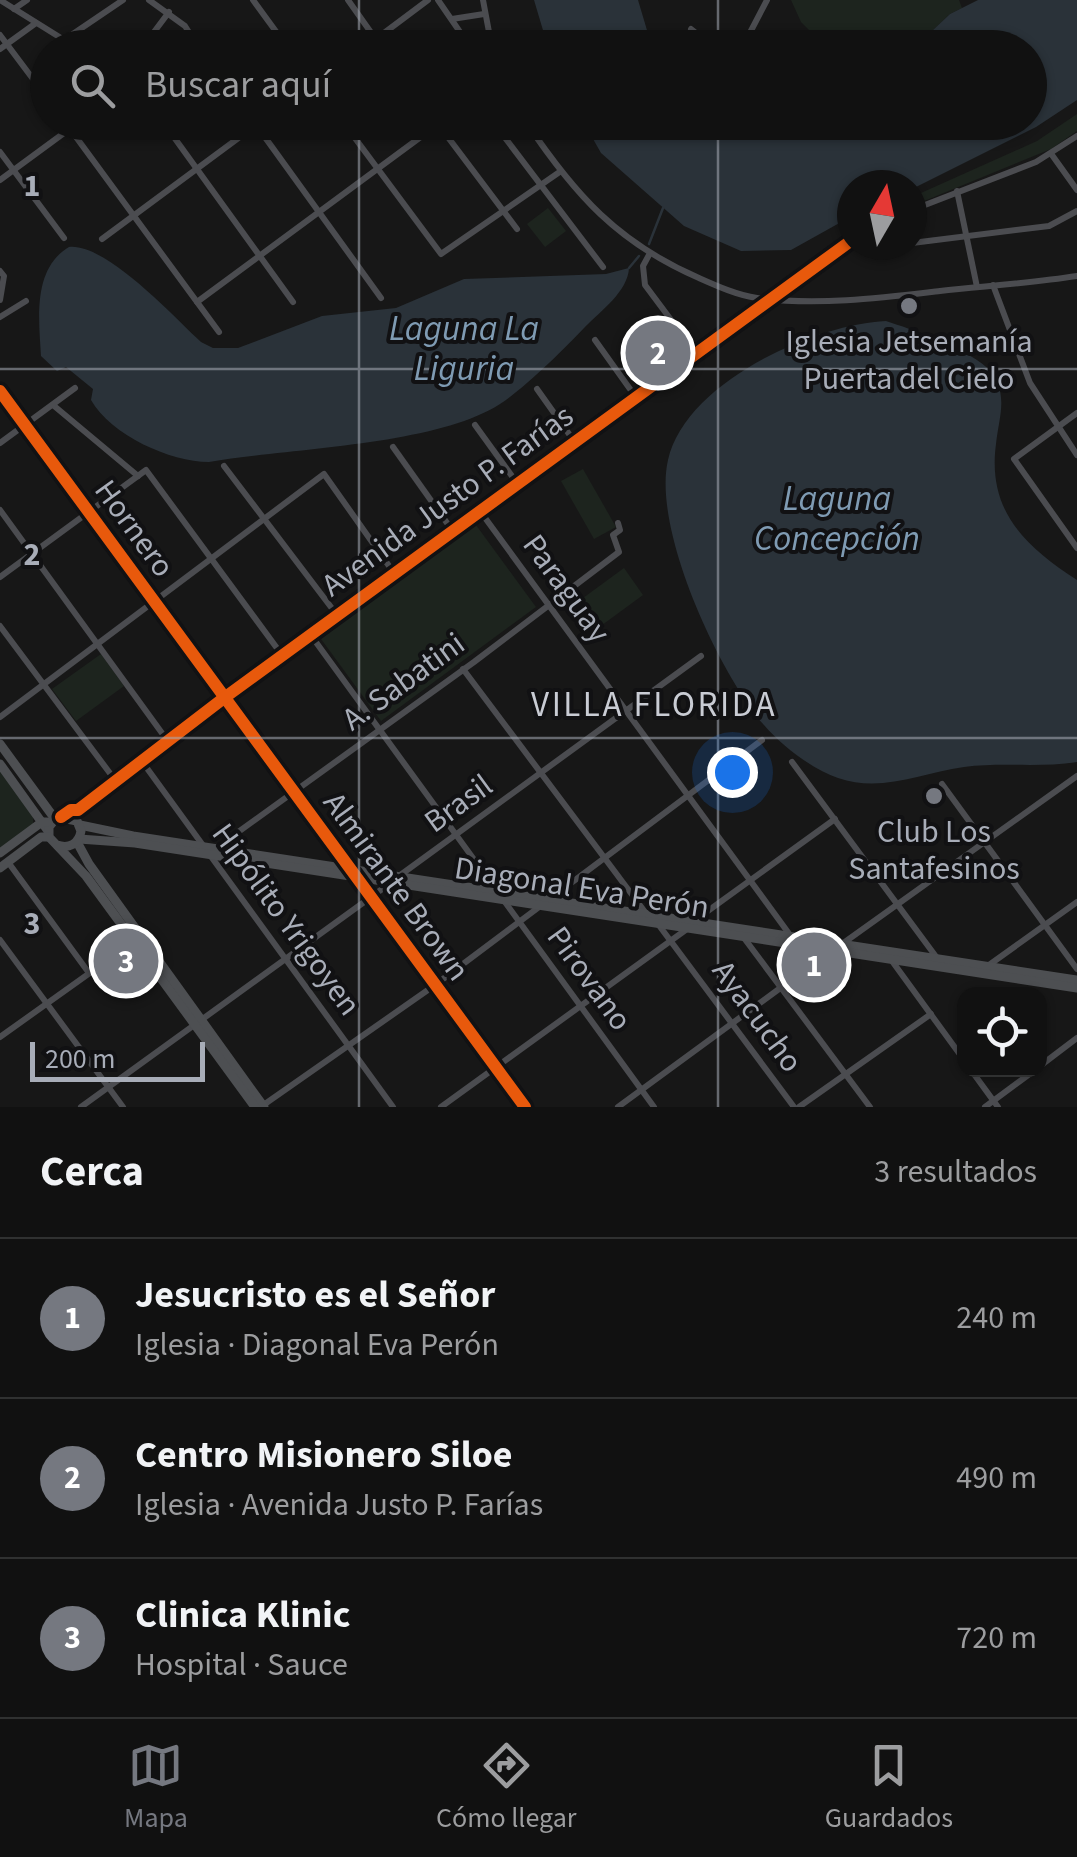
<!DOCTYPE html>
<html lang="es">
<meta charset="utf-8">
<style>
body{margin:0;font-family:"Source Sans 3",sans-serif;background:#1e1f1f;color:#f1f3f6}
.controls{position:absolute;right:30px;bottom:30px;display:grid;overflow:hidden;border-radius:20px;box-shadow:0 2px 8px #0004}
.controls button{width:90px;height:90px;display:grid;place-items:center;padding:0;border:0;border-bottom:2px solid #303131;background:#111;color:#f1f3f6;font:50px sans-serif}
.compass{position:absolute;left:837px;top:170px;width:90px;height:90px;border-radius:50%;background:#111;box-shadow:0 2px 8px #0004;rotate:9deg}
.scale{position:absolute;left:30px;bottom:25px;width:175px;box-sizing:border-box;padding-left:10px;border:5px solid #a8adb8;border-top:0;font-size:28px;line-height:35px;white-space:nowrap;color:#a8adb8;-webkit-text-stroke:8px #111113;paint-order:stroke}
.you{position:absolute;left:732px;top:772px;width:35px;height:35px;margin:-25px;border:8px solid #fff;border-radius:50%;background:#1a73e8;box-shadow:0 0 0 15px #1a73e833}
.badge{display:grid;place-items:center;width:65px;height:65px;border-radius:50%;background:#757880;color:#fff;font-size:32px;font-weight:700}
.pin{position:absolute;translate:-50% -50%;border:5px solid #fff;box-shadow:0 2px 10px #0006}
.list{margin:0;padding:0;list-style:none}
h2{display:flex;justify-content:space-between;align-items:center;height:130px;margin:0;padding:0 40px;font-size:42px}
h2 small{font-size:32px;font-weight:400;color:#9c9d9f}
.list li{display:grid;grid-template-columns:65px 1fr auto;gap:30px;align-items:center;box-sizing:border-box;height:160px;padding:0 40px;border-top:2px solid #303131}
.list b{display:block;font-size:38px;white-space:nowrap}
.list p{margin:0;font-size:32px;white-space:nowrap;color:#9c9d9f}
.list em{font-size:32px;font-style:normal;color:#9c9d9f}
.icon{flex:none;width:55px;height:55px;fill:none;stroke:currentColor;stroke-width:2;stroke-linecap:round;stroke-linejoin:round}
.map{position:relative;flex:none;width:1077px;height:1107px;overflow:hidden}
.search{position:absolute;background:#111;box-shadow:0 2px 8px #0004;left:30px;right:30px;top:30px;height:110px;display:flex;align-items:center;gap:25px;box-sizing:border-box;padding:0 35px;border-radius:55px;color:#9c9d9f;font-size:38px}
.sheet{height:610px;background:#111}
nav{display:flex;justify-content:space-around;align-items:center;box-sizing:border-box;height:140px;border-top:2px solid #303131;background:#111;font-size:28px;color:#9c9d9f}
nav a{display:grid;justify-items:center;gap:5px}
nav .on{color:#757880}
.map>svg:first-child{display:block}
.green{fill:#1d241e}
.water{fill:#2a3239}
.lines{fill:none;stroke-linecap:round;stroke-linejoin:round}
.stream{stroke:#2a3239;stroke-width:2.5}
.minor{stroke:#4b4c50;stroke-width:6}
.major{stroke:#4d4f52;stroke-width:9}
.cycleway-casing{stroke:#111113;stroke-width:19}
.cycleway{stroke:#e8590c;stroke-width:12}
.grid{fill:none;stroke:#a8adb8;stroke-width:2.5;stroke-opacity:0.55}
.poi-dot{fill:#757880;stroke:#111113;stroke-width:4}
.labels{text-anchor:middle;stroke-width:8;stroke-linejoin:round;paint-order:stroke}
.poi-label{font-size:32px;fill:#a8adb8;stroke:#111113}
.street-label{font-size:32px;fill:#a8adb8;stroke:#111113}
.water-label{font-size:35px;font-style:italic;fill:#7f9bb3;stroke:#111113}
.neighbourhood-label{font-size:35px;letter-spacing:2.5px;fill:#c9ccd4;stroke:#111113}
.grid-label{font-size:32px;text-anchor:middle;font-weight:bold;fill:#a8adb8;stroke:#111113;stroke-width:8;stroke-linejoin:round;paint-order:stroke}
</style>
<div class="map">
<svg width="1077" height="1107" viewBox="0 0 1077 1107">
<rect width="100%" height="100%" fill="#171717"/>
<g class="green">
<polygon points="791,0 959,0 962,8 950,14 915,47 827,48 801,22"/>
<polygon points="1077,114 1077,131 1051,149 912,206 912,197 1037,141"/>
<polygon points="548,208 566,231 545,247 527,224"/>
<polygon points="583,469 616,527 594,539 561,481"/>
<polygon points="476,525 536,607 381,721 321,639"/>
<polygon points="624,568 643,595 598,628 579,601"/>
<polygon points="101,654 124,686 76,721 52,689"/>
<polygon points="0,770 33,816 33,826 0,849"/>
</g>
<g class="water">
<polygon points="534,0 638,0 652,47 548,47"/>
<polygon points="978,0 1077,0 1077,100 1036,127 912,189 912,185 852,185 852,216 791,250 741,251 684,226 601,153 584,123 707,123 744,134 767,122 1030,122 1030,48 915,47 950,14"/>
<path d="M69,247C106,243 173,316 201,342L213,348H238L322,316L396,308L464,279L606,274L629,268C628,291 601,311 585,327C563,350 526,387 500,404C435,446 288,448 209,462C170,462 111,435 91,400L93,389L66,367L57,371L41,356C39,320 32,269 69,247Z"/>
<path d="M886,321C911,329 974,351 990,371C1009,395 999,416 996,444C987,511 1025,546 1077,580V762C1039,768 1001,762 964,767C920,773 882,793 838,778C812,769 782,746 764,725C719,673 652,529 668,460C685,383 814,324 886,321Z"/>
</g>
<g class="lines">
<g class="stream">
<polyline points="649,244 663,208"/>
<polyline points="629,268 639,256"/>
</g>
<g class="minor">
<polyline points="0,0 77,48"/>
<polyline points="149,0 185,26 199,48"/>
<polyline points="253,0 288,48"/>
<polyline points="348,0 382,48"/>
<polyline points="438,0 471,48"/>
<polyline points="483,0 492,48"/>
<polyline points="14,9 27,0"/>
<polyline points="452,19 484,14"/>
<polyline points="691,29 715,48"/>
<polyline points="0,35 48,99"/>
<polyline points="64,40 123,0"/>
<polyline points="142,48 169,12"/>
<polyline points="364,48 428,0"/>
<polyline points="742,48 767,0"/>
<polyline points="0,49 36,23"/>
<polyline points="65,122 219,332"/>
<polyline points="163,122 293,302"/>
<polyline points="254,122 381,298"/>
<polyline points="343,122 441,254 561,171"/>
<polyline points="493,122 603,267"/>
<path d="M526,122C575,195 618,243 699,278C717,286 737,295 757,298C817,306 881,298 940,291C986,286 1032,283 1077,276"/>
<polyline points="438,124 517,229"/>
<polyline points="0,152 64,238"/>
<polyline points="1052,155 1077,190"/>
<polyline points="0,180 79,122"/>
<polyline points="957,191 977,287"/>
<polyline points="912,210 1036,162 1077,136"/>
<polyline points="102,239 260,122"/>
<polyline points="912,243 1049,226 1077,211"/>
<polyline points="845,247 894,245"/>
<polyline points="650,253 643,266 645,285 695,352"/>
<polyline points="0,271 4,276 0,300"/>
<polyline points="993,285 1030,383 1077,455"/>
<polyline points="197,302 441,122"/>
<polyline points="0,317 26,301"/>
<polyline points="595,340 635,396"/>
<polyline points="537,389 574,441"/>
<polyline points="0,391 349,868"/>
<polyline points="53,405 138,476"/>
<polyline points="1077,413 1014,459 1077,548"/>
<polyline points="475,425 517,483"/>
<polyline points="0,443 75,388"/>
<polyline points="393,447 452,530"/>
<polyline points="224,466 337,615"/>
<polyline points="0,510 167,740"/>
<polyline points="480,511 790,935"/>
<polyline points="0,577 146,470 282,655"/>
<polyline points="0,626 115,780"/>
<polyline points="310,634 654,1107"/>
<polyline points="463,669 648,916"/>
<polyline points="0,717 324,474 394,573"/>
<polyline points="141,760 393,1107"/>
<polyline points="792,762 937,958"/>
<polyline points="942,784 1077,969"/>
<polyline points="62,817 78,810 224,698 852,240"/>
<polyline points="216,848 474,662 619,552 613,535 620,530 618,523"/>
<polyline points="8,862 89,973"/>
<polyline points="399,876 701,656"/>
<polyline points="357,878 525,1107"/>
<polyline points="694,921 835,819"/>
<polyline points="658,924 794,1107"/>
<polyline points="744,938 870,1107"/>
<polyline points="0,940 123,1107"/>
<polyline points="842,944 1077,776"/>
<polyline points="892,961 964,1060"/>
<polyline points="989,965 1077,902"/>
<polyline points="0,1037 136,940"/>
<polyline points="1040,1066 1077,1038"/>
<polyline points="971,1070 998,1107"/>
<polyline points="262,1106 435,985 762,740"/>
<polyline points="81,1107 389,884"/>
<polyline points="441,1107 687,929"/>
<polyline points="618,1107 779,989"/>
<polyline points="799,1107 931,1014"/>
<polyline points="985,1107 1035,1070"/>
</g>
<g class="major">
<polyline points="0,744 55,819"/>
<polyline points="0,764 48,831"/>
<polyline points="80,825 133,836 1077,980"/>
<polyline points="79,839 135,843 1077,988"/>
<polyline points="77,842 89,864 264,1107"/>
<path d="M57,845C69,849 79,844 81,831L77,821L57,817L49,827V837L86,876L255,1107"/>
<polyline points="0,853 42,822 47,822"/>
<polyline points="0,868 41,837 49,837"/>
</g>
<g class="cycleway-casing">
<g id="cycleway">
<polyline points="0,391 525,1107"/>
<polyline points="61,817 71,810 78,810 224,698 852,240"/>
</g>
</g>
<use href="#cycleway" class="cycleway"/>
</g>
<path class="grid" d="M359,0V48M718,0V48M359,122V1107M718,122V1107M0,369H1077M0,738H1077"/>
<g class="poi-dot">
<circle cx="909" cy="306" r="10"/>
<circle cx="934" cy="796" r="10"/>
</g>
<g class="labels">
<g class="poi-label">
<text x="909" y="352">Iglesia Jetsemanía<tspan x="909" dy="37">Puerta del Cielo</tspan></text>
<text x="934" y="842">Club Los<tspan x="934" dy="37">Santafesinos</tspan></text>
</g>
<g class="street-label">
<text transform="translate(447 500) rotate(-36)" y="11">Avenida Justo P. Farías</text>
<text transform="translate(135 528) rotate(54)" y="11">Hornero</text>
<text transform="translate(567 588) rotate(54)" y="11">Paraguay</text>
<text transform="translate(403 681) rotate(-36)" y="11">A. Sabatini</text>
<text transform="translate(458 803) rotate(-36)" y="11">Brasil</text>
<text transform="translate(397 886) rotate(54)" y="11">Almirante Brown</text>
<text transform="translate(582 887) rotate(9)" y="11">Diagonal Eva Perón</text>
<text transform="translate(287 919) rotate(54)" y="11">Hipólito Yrigoyen</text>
<text transform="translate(590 978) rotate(54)" y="11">Pirovano</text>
<text transform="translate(758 1016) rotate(54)" y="11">Ayacucho</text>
</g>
<g class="water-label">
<text x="464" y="340">Laguna La<tspan x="464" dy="40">Liguria</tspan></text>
<text x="837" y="510">Laguna<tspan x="837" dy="40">Concepción</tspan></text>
</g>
<g class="neighbourhood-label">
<text x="654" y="716">VILLA FLORIDA</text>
</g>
</g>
<g class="grid-label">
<text x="32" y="196">1</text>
<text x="32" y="565">2</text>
<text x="32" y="934">3</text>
</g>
</svg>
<div class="controls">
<button><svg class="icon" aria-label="locate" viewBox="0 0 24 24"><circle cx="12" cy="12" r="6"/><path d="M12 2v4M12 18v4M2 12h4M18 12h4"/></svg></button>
</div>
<svg class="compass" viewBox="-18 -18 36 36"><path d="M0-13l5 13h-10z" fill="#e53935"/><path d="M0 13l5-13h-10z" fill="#9c9d9f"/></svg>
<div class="scale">200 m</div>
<div class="you"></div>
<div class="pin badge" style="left:814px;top:965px">1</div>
<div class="pin badge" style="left:658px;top:353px">2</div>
<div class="pin badge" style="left:126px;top:961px">3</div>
<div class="search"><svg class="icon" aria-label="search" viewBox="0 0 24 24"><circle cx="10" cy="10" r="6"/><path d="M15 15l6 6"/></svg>Buscar aquí</div>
</div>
<section class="sheet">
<h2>Cerca<small>3 resultados</small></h2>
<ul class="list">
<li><span class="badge">1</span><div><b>Jesucristo es el Señor</b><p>Iglesia · Diagonal Eva Perón</p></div><em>240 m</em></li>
<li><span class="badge">2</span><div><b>Centro Misionero Siloe</b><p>Iglesia · Avenida Justo P. Farías</p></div><em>490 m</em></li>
<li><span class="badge">3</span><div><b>Clinica Klinic</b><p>Hospital · Sauce</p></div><em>720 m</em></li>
</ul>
</section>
<nav>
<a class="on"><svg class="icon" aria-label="map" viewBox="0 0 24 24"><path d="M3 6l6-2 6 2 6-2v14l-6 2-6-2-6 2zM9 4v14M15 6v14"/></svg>Mapa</a>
<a><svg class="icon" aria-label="directions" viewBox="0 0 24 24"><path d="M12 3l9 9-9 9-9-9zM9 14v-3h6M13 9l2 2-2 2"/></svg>Cómo llegar</a>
<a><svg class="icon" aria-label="saved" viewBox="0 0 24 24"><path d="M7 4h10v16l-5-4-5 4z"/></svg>Guardados</a>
</nav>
